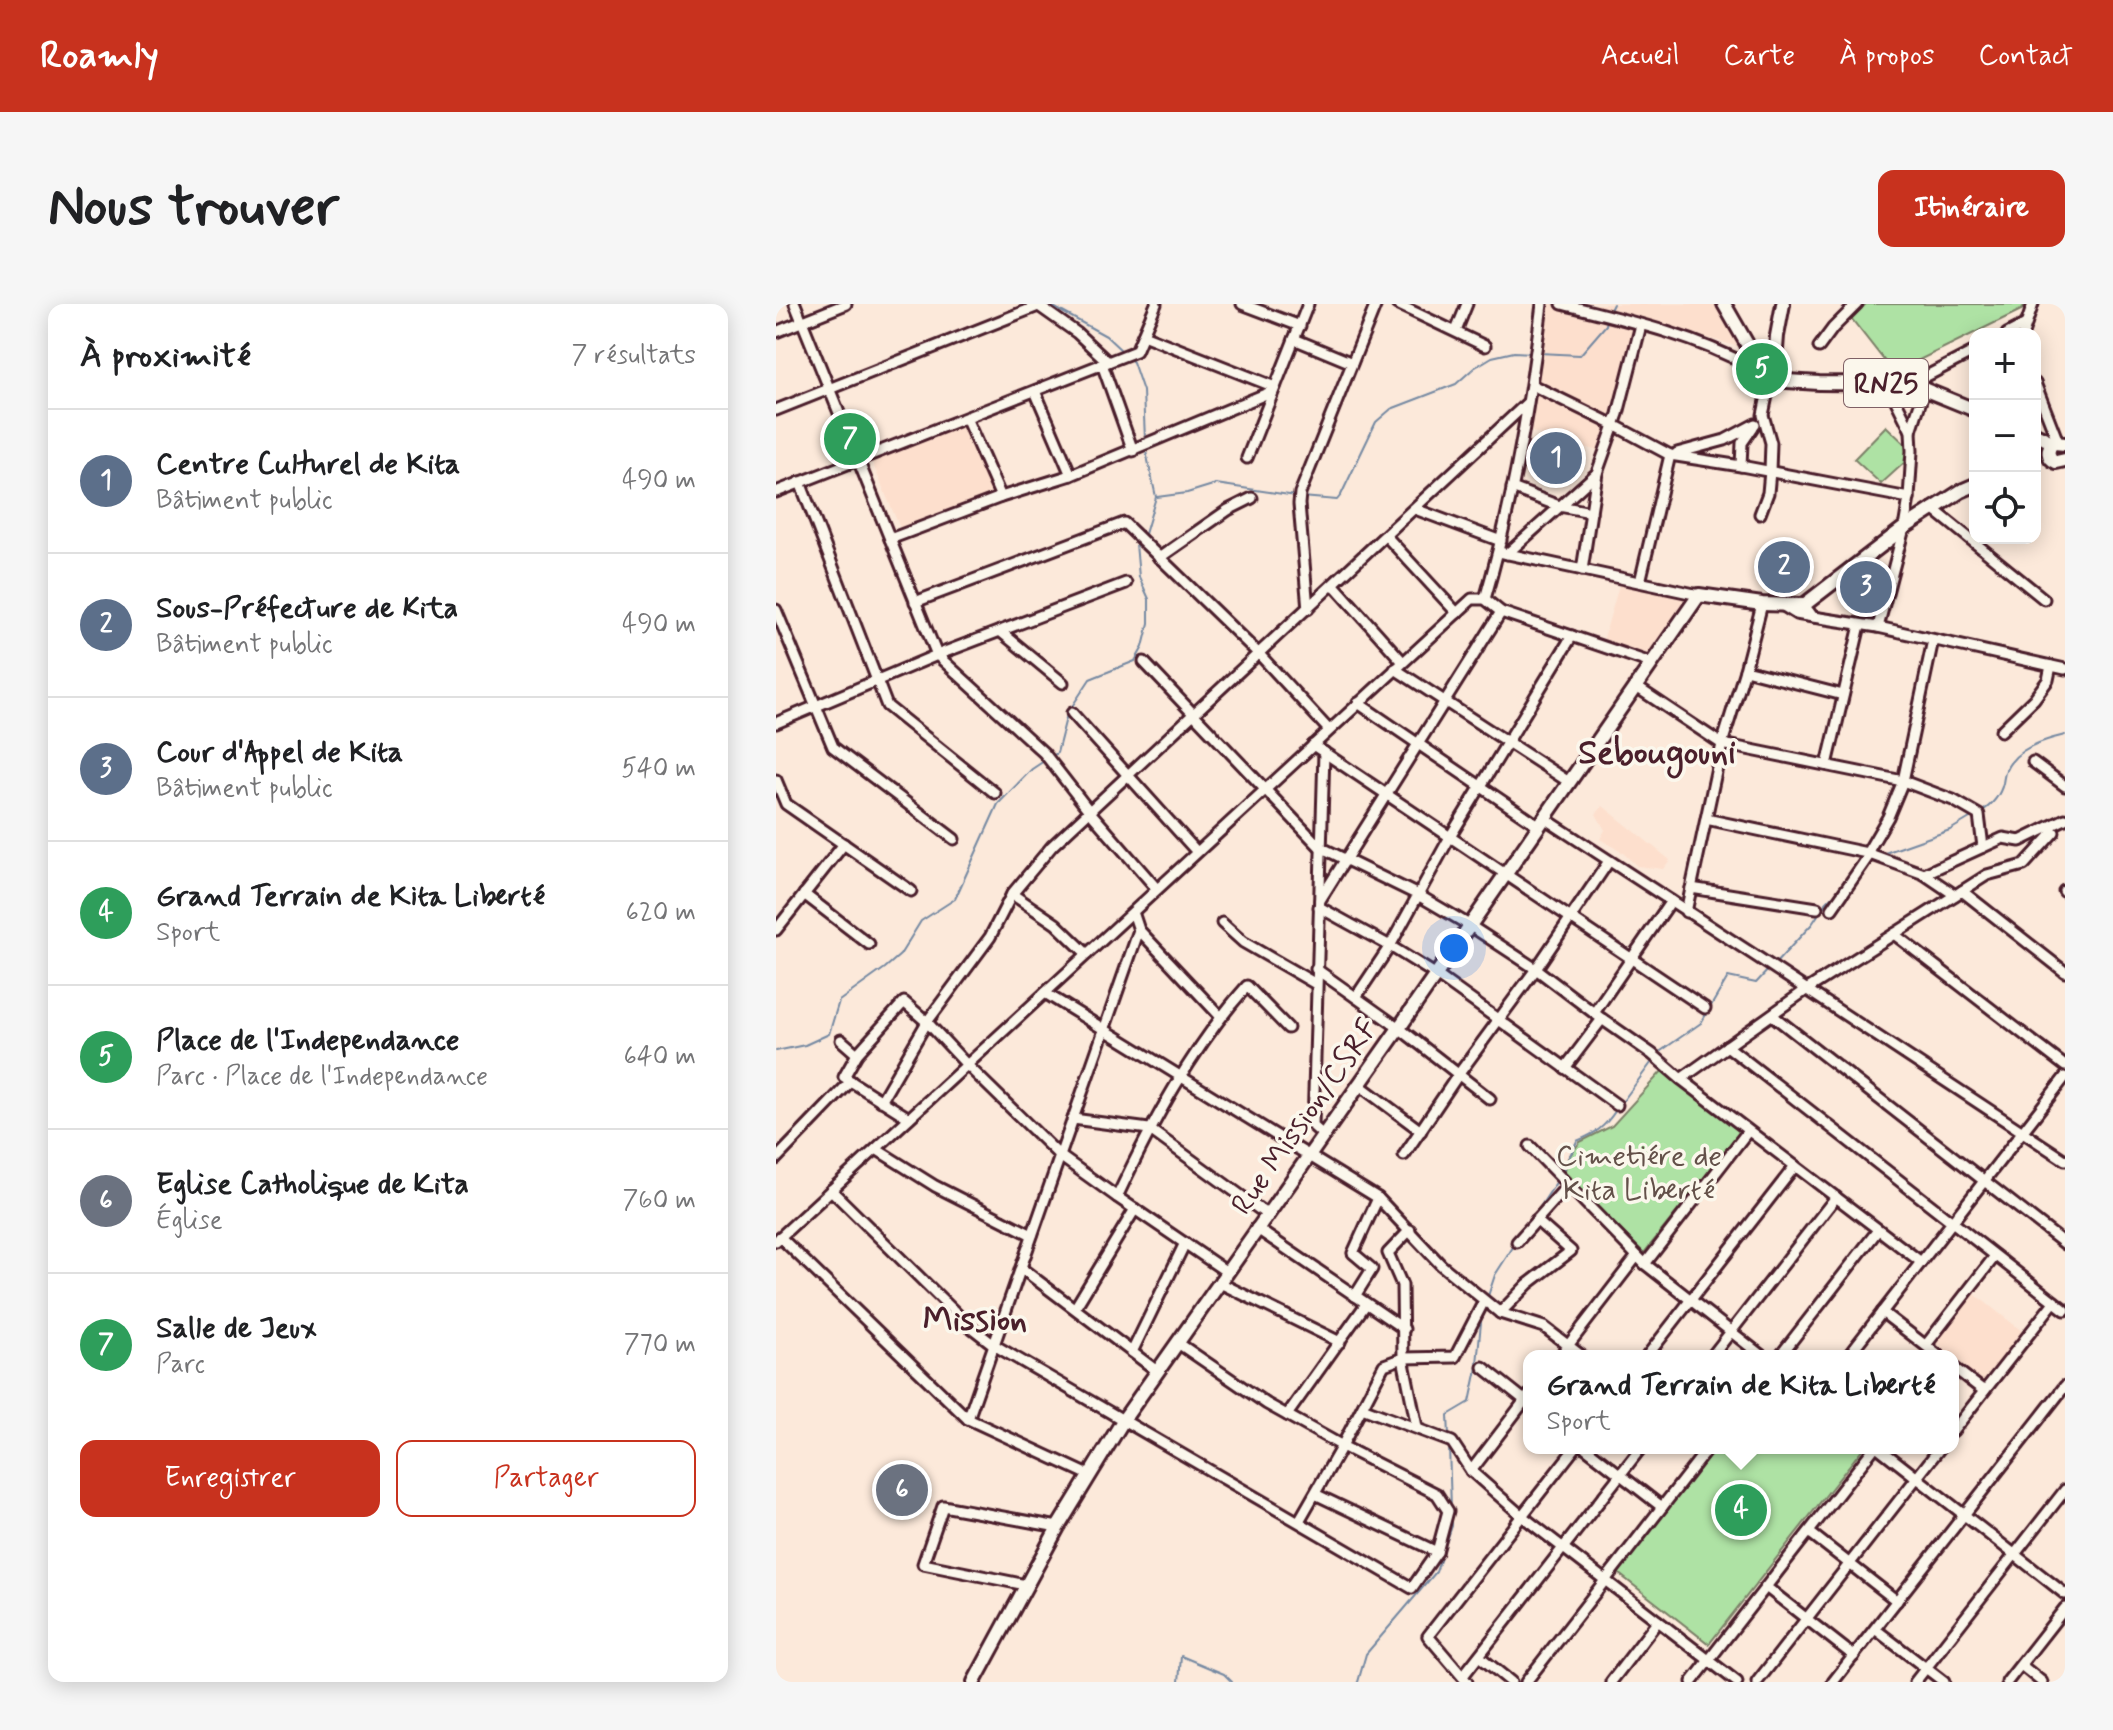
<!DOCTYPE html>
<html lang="fr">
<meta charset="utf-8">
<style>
body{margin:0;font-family:Mynerve,sans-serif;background:#f6f6f6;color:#202124}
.controls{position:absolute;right:24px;top:24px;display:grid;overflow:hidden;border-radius:16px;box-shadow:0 4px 20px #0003}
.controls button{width:72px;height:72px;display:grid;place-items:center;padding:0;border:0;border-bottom:2px solid #e0e0e0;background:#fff;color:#202124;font:40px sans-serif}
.you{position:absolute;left:678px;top:644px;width:28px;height:28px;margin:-20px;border:6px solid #fff;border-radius:50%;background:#1a73e8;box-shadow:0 0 0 12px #1a73e833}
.badge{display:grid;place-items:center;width:52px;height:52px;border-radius:50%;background:#c8321e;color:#fff;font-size:26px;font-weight:700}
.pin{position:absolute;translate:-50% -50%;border:4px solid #fff;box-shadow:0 2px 8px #0006}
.popup{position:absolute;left:747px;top:1046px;width:436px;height:104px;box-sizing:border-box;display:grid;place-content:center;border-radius:16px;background:#fff;filter:drop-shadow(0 2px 6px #0005);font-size:26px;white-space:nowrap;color:#757577}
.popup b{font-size:30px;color:#202124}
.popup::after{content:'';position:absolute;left:50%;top:100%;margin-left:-16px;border:16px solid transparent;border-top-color:#fff}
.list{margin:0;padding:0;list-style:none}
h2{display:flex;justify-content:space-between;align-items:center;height:104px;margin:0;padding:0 32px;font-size:34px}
h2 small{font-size:26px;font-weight:400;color:#757577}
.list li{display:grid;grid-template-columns:52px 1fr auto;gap:24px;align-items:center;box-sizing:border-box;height:144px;padding:0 32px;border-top:2px solid #e0e0e0}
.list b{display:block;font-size:30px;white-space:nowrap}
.list p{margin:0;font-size:26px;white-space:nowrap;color:#757577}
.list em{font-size:26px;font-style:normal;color:#757577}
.actions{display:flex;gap:16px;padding:24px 32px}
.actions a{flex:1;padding:18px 0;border:2px solid #c8321e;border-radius:16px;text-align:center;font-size:28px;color:#c8321e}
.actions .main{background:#c8321e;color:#fff}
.icon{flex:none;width:44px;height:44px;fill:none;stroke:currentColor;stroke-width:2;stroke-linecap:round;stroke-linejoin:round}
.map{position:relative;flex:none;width:1289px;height:1378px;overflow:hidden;border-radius:16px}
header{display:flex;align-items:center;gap:48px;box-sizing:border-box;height:112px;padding:0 40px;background:#c8321e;color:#fff}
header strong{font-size:38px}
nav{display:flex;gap:44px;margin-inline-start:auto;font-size:28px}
.intro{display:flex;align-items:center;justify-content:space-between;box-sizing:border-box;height:192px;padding:0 48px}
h1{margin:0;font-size:56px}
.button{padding:20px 36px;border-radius:16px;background:#c8321e;color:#fff;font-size:28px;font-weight:700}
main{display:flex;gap:48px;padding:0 48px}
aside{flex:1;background:#fff;border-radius:16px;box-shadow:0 4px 20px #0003}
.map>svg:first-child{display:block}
.built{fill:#fddfcd}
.green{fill:#aee2a4;stroke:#7c8068;stroke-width:2}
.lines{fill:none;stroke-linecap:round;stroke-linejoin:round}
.stream{stroke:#7589a2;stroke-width:2}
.minor-casing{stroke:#4a1f2b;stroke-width:15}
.major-casing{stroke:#4a1f2b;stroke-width:18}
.minor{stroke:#fbf7ec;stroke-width:9}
.major{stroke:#fbf7ec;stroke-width:12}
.labels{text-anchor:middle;stroke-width:7;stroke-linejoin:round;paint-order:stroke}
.shield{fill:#fbf7ec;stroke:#7f6065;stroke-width:2}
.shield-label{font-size:28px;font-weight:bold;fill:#4a1f2b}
.street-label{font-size:30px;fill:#4a1f2b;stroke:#fbf7ec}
.park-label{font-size:30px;fill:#635049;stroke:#fbf7ec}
.quarter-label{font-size:34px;font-weight:bold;fill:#4a1f2b;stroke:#fbf7ec}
</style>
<header>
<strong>Roamly</strong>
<nav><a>Accueil</a><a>Carte</a><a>À propos</a><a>Contact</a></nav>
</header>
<div class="intro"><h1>Nous trouver</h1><a class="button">Itinéraire</a></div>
<main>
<aside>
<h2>À proximité<small>7 résultats</small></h2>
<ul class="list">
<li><span class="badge" style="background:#5c6f8a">1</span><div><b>Centre Culturel de Kita</b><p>Bâtiment public</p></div><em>490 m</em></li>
<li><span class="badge" style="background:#5c6f8a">2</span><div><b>Sous-Préfecture de Kita</b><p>Bâtiment public</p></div><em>490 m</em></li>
<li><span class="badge" style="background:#5c6f8a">3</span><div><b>Cour d'Appel de Kita</b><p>Bâtiment public</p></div><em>540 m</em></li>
<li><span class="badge" style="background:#2e9e5b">4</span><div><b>Grand Terrain de Kita Liberté</b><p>Sport</p></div><em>620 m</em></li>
<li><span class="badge" style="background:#2e9e5b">5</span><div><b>Place de l'Independance</b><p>Parc · Place de l'Independance</p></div><em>640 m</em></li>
<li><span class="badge" style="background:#6b7280">6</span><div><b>Eglise Catholique de Kita</b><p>Église</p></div><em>760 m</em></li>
<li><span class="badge" style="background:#2e9e5b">7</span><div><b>Salle de Jeux</b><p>Parc</p></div><em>770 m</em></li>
</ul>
<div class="actions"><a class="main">Enregistrer</a><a>Partager</a></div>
</aside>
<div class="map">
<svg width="1289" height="1378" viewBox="0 0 1289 1378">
<rect width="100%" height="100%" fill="#fce9da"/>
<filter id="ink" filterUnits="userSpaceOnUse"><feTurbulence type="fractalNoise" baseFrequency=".0125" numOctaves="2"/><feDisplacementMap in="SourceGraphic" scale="16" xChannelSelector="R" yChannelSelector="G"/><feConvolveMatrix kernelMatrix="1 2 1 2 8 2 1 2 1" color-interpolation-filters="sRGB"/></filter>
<g filter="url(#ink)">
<g class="built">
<polygon points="768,0 943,0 967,44 890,22 866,21 829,148 801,142 747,125"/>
<polygon points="189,118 220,191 124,224 95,156"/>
<polygon points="844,278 909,294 911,298 871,351 827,337"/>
<polygon points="827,502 894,556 887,565 861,562 847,549 824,535 829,526 820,510"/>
<polygon points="1196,988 1246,1027 1207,1079 1177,1056 1177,1052 1172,1052 1156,1040"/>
</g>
<g class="green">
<polygon points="1090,0 1248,0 1247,5 1131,62 1111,60 1075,14"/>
<polygon points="1110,122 1131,142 1128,159 1105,180 1078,155"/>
<polygon points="886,767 965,828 868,949 788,870 792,854 804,838 836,822"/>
<polygon points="940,1144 1087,1144 933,1340 842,1269"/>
</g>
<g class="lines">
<g class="stream">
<polyline points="272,0 330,32 346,47"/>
<polyline points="834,6 837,0"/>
<polyline points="763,49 804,51 830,21 831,16"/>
<polyline points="353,54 357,58 367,87 369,136"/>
<polyline points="381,193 411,189 440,180 520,192"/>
<polyline points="526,193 561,196 565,191 600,118 615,105 680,80 698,64 716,53 738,48 756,49"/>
<polyline points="367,233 369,230 380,193 369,143"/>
<polyline points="276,452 281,449 291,410 314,375 359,357 367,343 373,319 373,295 363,273 360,240 363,238"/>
<path d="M1205,508C1216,501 1224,492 1227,479C1228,474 1228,470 1230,466C1240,444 1268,436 1289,431"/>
<polyline points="1106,550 1174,526 1199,511"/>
<polyline points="998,661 1036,620 1050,599 1064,585"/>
<polyline points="0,747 29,741 53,730 63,697 109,664 124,651 145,617 179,595 222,500 256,465 268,457"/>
<polyline points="882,749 925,719 952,673 980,679 993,665"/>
<polyline points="844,801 878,755"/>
<path d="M786,868L801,837C820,829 828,824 840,806"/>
<polyline points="756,915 781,877"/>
<polyline points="711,995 719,971 739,940"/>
<polyline points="673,1132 672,1111 694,1098 700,1070 706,1008"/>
<polyline points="673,1142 675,1204"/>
<polyline points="403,1378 405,1352 448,1370 456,1378"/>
<polyline points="582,1378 590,1350 660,1268 676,1222 676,1210"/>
</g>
<g class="minor-casing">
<g id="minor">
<polyline points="19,0 161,351 268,449 314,508 381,585"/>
<polyline points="260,0 301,29 332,58"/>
<polyline points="466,0 524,22"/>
<polyline points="621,0 709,42"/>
<path d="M786,0C850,16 917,31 975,63"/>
<polyline points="680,27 691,0"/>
<polyline points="0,28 70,0"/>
<polyline points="1231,30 1250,20"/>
<polyline points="1247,30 1257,0"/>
<polyline points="367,31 499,83"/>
<polyline points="518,35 576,59"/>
<polyline points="1043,43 1057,24 1081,0"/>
<polyline points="326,60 357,147"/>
<polyline points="1259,79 1282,138"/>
<polyline points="1135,80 1199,47"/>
<polyline points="756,81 838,121 894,151 965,162 1133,194"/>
<polyline points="259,87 295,171"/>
<polyline points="0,106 262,2"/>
<polyline points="190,114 225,193"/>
<polyline points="1135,127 1149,84"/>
<polyline points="901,149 949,136 979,120"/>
<polyline points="471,154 532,0"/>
<polyline points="965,162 966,139 977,123"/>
<polyline points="24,178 111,402 219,489"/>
<polyline points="736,184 783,202 815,208"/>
<polyline points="0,188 360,47 380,0"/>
<polyline points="1156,204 1268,295"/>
<polyline points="639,205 725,237"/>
<polyline points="984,210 992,189 994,167 995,139 987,111 994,77"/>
<polyline points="610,232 681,309"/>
<polyline points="114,235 225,193 295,171 497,87"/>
<polyline points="723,248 923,291"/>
<polyline points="731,250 821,169"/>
<polyline points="383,254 452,206 476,194"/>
<polyline points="806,266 821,169 842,110 865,21"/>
<polyline points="864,278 894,151"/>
<polyline points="558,281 627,358"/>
<path d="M709,295C737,199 754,99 766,0"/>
<polyline points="139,298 348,219 483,350 553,426"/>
<polyline points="1004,300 1020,310 1037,313"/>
<polyline points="1028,301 1037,313 1102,323 1289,365"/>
<polyline points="532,305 523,200 524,189 600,0"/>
<polyline points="0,306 57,443 178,535"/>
<polyline points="1102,323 1128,224 1133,194 1136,147 1135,127 1111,79"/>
<polyline points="224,327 287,379"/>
<polyline points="368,358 544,543 642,591 693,621 760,665 826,715 876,750 905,775 1145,958"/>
<polyline points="619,365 793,478"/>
<polyline points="969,366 1067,391"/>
<polyline points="859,382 946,440 1127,477 1177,496 1203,511 1207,543"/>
<polyline points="582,399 763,522"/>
<polyline points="296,409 421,548"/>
<polyline points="0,419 161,351 350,279"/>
<polyline points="1225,427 1258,395 1272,376 1275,362"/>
<polyline points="537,441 929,704"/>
<polyline points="1257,458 1289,482"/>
<polyline points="1051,461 1084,321"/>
<polyline points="0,476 10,500 135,587"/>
<polyline points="768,514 992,660 1289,856"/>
<polyline points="930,515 1091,549 1148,570 1179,591"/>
<polyline points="1091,549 1112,513 1127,477 1157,336"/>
<polyline points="1148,570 1227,534 1244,537 1289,515"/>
<polyline points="915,584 1041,604"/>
<polyline points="1186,587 1289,668"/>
<polyline points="1288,587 1289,588"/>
<polyline points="28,590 93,640"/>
<polyline points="236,590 280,620 311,650"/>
<polyline points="544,596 725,308"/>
<polyline points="543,603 614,642 659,670 841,801"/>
<polyline points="1056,605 1094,550"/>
<polyline points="357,608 363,626 444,712"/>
<polyline points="910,608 946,440 969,366 986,300"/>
<polyline points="446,619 467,638 540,680"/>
<polyline points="0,626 68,540"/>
<polyline points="1118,630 1289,762"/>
<polyline points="540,665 623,724 714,795"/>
<polyline points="269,689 602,894 665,961 724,1009 768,1023 806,1052"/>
<polyline points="580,693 614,642 674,533 796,332"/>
<polyline points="818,709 895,597"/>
<polyline points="996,711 1289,940"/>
<polyline points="65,736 81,750 128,698 151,718 191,761 284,852 341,893 451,968"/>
<polyline points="951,742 1289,1006"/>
<polyline points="81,750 68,773 133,814"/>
<polyline points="789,764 826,715"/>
<polyline points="905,775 1030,686 1211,571 1248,561 1278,528"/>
<polyline points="582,780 645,827"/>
<polyline points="105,797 151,718 214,633 236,590 276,542 751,99"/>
<polyline points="297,815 373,825 490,910"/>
<polyline points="546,830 537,822 548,448"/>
<polyline points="754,842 869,960 986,1052"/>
<polyline points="100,845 159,882 256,931"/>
<polyline points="628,851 682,771 760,665 833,557"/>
<polyline points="0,855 75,777"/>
<polyline points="55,886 191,1020 218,1041 636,1284 661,1248 672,1207 661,1190 570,1144 491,1100 402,1039"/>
<path d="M341,893C376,819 416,744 471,682L512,724"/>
<polyline points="480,924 628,1025"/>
<polyline points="634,926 612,949 626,981 627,1054 641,1123"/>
<polyline points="4,933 192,1115 313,1171"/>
<polyline points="0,937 696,295 709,295 725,308 875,359"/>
<polyline points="741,938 792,881"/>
<polyline points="869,960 972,827"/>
<polyline points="245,964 381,1067"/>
<polyline points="444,979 564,1038"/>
<polyline points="579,992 596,965 577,949 602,894"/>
<polyline points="299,1004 359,905"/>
<polyline points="1106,1008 1163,1052"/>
<polyline points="724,1009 752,980 795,947 760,916"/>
<polyline points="1150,1041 1219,952"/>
<polyline points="356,1048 409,939"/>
<polyline points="784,1052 861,952"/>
<polyline points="871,1052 1019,862"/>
<polyline points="936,1052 1060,893"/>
<polyline points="1004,1052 1102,926"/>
<polyline points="1072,1052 1289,773"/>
<polyline points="707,1063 751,1098"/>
<polyline points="1177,1063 1208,1087"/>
<polyline points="586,1104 676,1138 695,1167 746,1212 961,1378"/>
<polyline points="511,1111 590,1000"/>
<polyline points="192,1115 363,626"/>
<polyline points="1177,1127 1278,998"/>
<polyline points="810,1144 886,1203"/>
<polyline points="1103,1144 1289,1290"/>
<polyline points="695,1167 753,1091"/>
<polyline points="539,1190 661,1248"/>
<polyline points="523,1217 566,1142 608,1061 627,1054 679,1053 708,997"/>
<polyline points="1033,1228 1121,1297"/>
<polyline points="250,1281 147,1260 167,1202 282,1223"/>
<polyline points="990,1283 1078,1352"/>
<polyline points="1099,1325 1168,1378"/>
<polyline points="703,1352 735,1378"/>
<polyline points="1245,1361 1266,1378"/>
<polyline points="687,1372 865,1144"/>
<polyline points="691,1378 652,1332 799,1144"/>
<polyline points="750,1378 932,1144"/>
<polyline points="835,1378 882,1317"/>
<polyline points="916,1378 1098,1144"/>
<polyline points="981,1378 1164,1144"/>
<polyline points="1057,1378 1289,1082"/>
<polyline points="1139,1378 1289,1186"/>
<polyline points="1231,1378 1289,1304"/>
</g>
</g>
<g class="major-casing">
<g id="major">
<polyline points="948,0 971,40 976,59"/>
<circle cx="988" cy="65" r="13"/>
<polyline points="999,58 1001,32 1007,0"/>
<polyline points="995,76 1043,79 1135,80 1199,106"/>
<polyline points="1259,130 1278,139"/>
<path d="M1289,140L1278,139C1270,144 1271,154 1280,158L1289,156"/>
<polyline points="198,1378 282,1223 348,1115 623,724 923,291 986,300 1028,301 1128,224 1185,187 1199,181"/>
</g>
</g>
<use href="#minor" class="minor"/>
<use href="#major" class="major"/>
</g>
</g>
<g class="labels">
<rect class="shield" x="1068" y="55" width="84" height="48" rx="6"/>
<g class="shield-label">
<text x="1110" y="89">RN25</text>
</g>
<g class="street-label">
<text transform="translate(528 812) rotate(-55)" y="10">Rue Mission/CSRF</text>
</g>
<g class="park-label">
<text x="863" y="861">Cimetiére de<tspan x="863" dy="34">Kita Liberté</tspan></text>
</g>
<g class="quarter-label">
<text x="881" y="459">Sebougouni</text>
<text x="199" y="1026">Mission</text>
</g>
</g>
</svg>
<div class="controls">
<button>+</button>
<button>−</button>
<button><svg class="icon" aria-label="locate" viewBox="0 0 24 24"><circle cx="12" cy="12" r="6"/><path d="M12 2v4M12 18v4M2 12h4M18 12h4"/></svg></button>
</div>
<div class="you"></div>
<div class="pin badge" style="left:780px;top:154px;background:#5c6f8a">1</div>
<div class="pin badge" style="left:1008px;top:263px;background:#5c6f8a">2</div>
<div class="pin badge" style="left:1090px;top:283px;background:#5c6f8a">3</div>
<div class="pin badge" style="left:965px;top:1206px;background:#2e9e5b">4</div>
<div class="popup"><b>Grand Terrain de Kita Liberté</b>Sport</div>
<div class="pin badge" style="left:986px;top:65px;background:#2e9e5b">5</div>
<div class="pin badge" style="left:126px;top:1186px;background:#6b7280">6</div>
<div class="pin badge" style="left:74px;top:135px;background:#2e9e5b">7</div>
</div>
</main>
